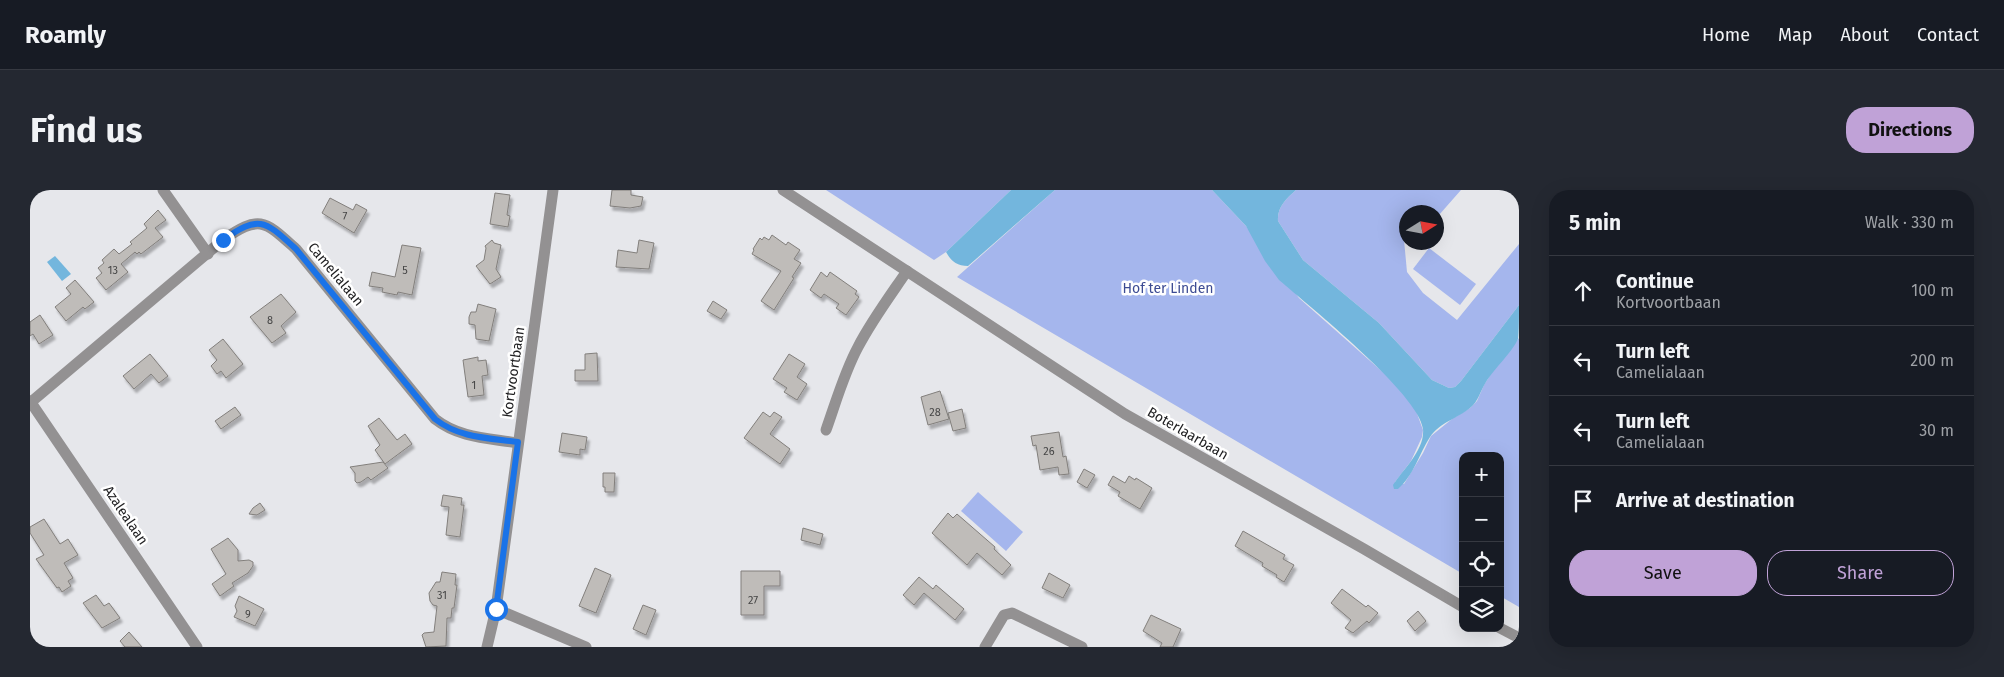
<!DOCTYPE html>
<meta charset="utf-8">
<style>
body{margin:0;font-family:"Fira Sans",sans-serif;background:#242831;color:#f1f3f6}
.controls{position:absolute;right:15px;bottom:15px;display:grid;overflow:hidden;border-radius:10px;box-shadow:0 5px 20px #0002}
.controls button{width:45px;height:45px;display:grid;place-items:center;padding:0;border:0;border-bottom:1px solid #363941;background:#171b24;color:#f1f3f6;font:25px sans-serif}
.compass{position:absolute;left:1369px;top:15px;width:45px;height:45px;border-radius:50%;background:#171b24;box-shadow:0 5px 20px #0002;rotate:79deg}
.stop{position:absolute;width:15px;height:15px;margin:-11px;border:4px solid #1a73e8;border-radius:50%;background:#fff}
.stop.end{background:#1a73e8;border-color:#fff;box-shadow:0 1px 5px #0008}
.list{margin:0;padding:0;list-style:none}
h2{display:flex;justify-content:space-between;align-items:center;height:65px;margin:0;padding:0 20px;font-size:21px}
h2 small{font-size:16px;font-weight:400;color:#9ea1a6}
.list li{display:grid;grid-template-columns:32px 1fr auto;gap:15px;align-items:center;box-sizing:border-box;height:70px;padding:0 20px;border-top:1px solid #363941}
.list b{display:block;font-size:19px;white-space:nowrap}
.list p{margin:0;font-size:16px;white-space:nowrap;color:#9ea1a6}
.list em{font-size:16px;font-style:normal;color:#9ea1a6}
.actions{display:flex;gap:10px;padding:15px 20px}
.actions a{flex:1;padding:11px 0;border:1px solid #c0a2d7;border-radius:20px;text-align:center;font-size:18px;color:#c0a2d7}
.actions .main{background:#c0a2d7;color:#111}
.icon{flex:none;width:28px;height:28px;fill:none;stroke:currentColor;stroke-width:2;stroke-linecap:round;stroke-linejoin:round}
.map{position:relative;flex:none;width:1489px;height:457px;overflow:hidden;border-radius:20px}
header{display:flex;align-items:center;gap:30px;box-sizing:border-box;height:70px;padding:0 25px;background:#171b24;border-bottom:1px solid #363941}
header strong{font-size:24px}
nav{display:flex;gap:28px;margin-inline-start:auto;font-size:18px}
.intro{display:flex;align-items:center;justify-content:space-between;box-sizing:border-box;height:120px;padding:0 30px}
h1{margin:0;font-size:35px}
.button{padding:12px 22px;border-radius:20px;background:#c0a2d7;color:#111;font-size:18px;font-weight:700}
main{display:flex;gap:30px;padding:0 30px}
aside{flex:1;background:#171b24;border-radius:20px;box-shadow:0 5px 20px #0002}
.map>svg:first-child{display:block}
.green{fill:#a5b6ed}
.water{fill:#73b6dd}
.building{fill:#bfbcb9;stroke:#827f7c;filter:url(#shadow)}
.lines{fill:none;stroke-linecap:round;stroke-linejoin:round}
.minor{stroke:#939192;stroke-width:11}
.route{stroke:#1a73e8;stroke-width:6}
.labels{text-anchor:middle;stroke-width:5;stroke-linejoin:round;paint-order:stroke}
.number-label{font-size:11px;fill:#464646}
.street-label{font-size:14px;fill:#1e1e20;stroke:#fff}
.park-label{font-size:14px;fill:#3c4b93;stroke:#fff}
</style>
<header>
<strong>Roamly</strong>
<nav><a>Home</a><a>Map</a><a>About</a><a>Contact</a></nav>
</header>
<div class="intro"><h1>Find us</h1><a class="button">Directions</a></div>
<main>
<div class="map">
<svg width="1489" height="457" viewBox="0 0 1489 457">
<defs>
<filter id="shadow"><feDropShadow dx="2.5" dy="4" stdDeviation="1" flood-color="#0004"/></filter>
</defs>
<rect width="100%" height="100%" fill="#e6e7eb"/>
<g class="green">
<polygon points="796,0 981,0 916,62 904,70"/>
<polygon points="1025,0 1182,0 1216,36 1269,108 1364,192 1385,218 1393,240 1392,247 1381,271 1365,292 1374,294 1393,263 1401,246 1422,229 1440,218 1447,211 1454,195 1464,179 1489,148 1489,417 1470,406 1470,266 1433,266 1433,384 927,87"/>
<path d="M1266,0H1431L1409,25H1407L1406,22H1376V34L1373,39L1377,82L1393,103L1427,130L1489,54V115L1431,191L1425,197L1419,198L1402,190L1349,133L1273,70L1248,31C1247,17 1256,9 1266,0Z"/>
<polygon points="1399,58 1446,94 1430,115 1383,79"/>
<polygon points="948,302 993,342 976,361 931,321"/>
</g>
<g class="water">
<path d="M981,0H1025L938,76C927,76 921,71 916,62Z"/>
<path d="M1182,0H1266C1256,9 1247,17 1248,31L1273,70L1349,133L1402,190L1419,198L1425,197L1431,191L1489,115C1489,123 1489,143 1488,149C1483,161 1464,179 1456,192C1450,201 1449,211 1440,218C1428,228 1409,233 1400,247C1389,264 1384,285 1368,299H1364L1363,295C1373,279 1395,260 1393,239C1389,204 1279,116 1249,90L1235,71L1216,36Z"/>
<polygon points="25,66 41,84 32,91 17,72"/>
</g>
<g class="building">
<polygon points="582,0 601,0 601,5 613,7 611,16 600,18 580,16"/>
<polygon points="465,3 480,5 477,25 480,26 478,37 460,34"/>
<polygon points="300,8 323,20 326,14 337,20 324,43 292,23"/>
<polygon points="128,20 136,30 125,38 133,47 111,64 109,62 107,64 105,62 91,74 98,82 76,100 66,88 72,83 68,78 74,73 72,70 84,59 89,64 102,54 100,52 117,38 114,34"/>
<polygon points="742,45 756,55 758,52 770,60 764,69 771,73 762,87 764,88 744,120 731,111 751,81 722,64 724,60 723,59 730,48 732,50 734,47 739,50"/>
<polygon points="462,50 464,53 471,55 466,79 471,87 460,94 446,76 454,70 456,58 455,56"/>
<polygon points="609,50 624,53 619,79 586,77 588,60 607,63"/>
<polygon points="372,55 391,58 382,105 368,102 367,105 352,102 353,98 339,96 342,82 365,87"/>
<polygon points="791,82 797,87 800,82 827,101 825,104 829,107 816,125 806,118 809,114 794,104 791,108 780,100"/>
<polygon points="45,90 64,112 55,119 53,117 36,131 25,117 41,104 36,98"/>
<polygon points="251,104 266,122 251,136 256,143 242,153 220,127"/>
<polygon points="683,111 697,120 691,129 677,121"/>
<polygon points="448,114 466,119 459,151 446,149 445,135 439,134 439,127 441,122 446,122"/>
<polygon points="10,125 23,145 9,154 3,144 0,146 0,132"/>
<polygon points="193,149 213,174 196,188 191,181 187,184 181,176 187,170 179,160"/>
<polygon points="567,163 568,191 545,191 545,180 555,180 555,164"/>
<polygon points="120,164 138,186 129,193 121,184 104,199 93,186"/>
<polygon points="759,164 775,174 767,187 777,194 767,210 754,202 757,198 743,189"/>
<polygon points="448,167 448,171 456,170 458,185 452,186 454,205 438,207 433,170"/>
<polygon points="910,201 919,229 898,235 891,207"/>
<polygon points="205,217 211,225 191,239 185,231"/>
<polygon points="932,219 936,238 923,241 918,223"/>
<polygon points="733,222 740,227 744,222 752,227 740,244 760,259 750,274 714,248"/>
<polygon points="349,228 367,250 375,244 382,254 355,274 345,260 350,255 338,236"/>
<polygon points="1029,242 1033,267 1036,266 1039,284 1029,285 1028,277 1010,280 1006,255 1003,256 1001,246"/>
<polygon points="532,243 557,247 555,260 550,259 550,265 529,262"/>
<polygon points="353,272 358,278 341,290 338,287 331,292 327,293 325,291 325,283 320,277"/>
<polygon points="1054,279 1065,285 1057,298 1047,292"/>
<polygon points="573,283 585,283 584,302 575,302 575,297 573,297"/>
<polygon points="1083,286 1095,293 1099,286 1105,290 1106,288 1122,298 1110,319 1088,306 1090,302 1078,295"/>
<polygon points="413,305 432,308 431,315 434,315 430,347 416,345 419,317 411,316"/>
<polygon points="230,313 235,320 227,325 219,324 223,318"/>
<polygon points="918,323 923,328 927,324 965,357 964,359 981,375 972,385 947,363 937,375 902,343"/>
<polygon points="14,329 30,354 38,349 48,365 34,373 43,388 38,391 41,396 32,402 29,397 27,398 6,369 14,365 0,343 0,337"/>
<polygon points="773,338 793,344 790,355 771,350"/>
<polygon points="1213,341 1255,365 1253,369 1264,375 1254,392 1246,387 1247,385 1232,376 1233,373 1205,356"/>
<polygon points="198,348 208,360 208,371 219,370 223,372 223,376 218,383 202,393 204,396 190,406 182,394 196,384 181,359"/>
<polygon points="565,378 581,385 566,423 549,416"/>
<polygon points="711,381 750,381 750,396 734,396 734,425 711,425"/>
<polygon points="412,382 426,384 425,395 427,395 424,418 422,418 421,428 417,428 416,456 396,457 392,445 394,443 404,442 407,416 403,415 400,411 399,403 406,392 410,392"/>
<polygon points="1019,383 1040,395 1033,408 1012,398"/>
<polygon points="889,387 903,399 906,395 934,419 925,430 894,403 884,415 873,405"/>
<polygon points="1312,399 1336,417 1338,415 1348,423 1339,433 1337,431 1323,443 1315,438 1321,430 1301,413"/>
<polygon points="66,405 74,416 79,413 90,428 72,438 53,413"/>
<polygon points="209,406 234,419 225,436 204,427 207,421 205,416"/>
<polygon points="613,415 626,420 616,445 603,439"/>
<polygon points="1388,421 1396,431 1385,441 1377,431"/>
<polygon points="1121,425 1151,439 1143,457 1130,457 1132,453 1113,441"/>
<polygon points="99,442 112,457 95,457 90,451"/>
</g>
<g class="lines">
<g class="minor">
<polyline points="133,0 178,64"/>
<polyline points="753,0 1095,224 1334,359 1433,417"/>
<polyline points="0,211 167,457"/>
<path d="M1,212L193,50C230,24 235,31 266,59L405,229C429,248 458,248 488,253"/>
<path d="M796,240C806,212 814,183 828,157C842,130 860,106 877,81"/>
<polyline points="466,419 556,457"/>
<polyline points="1470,438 1489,448"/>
<polyline points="457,457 466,419 523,0"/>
<polyline points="955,457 974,425 982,423 1052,457"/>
</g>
</g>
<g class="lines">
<path class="route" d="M193,50C230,24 235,31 266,59L405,229C429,248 458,248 488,252L466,419"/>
</g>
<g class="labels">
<g class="number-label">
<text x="315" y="30">7</text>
<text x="83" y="84">13</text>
<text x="375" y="84">5</text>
<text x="240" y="134">8</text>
<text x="444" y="199">1</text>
<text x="905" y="226">28</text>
<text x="1019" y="265">26</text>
<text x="412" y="409">31</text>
<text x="723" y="414">27</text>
<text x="218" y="428">9</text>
</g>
<g class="street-label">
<text transform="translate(306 84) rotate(50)" y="5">Camelialaan</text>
<text transform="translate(483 182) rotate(-82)" y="5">Kortvoortbaan</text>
<text transform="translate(1158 243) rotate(30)" y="5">Boterlaarbaan</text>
<text transform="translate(96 325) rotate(56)" y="5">Azalealaan</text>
</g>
<g class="park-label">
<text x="1138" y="103">Hof ter Linden</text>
</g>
</g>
</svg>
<div class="controls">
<button>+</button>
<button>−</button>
<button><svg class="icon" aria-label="locate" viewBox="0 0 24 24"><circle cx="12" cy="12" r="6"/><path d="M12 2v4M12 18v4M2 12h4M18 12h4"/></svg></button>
<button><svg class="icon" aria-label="layers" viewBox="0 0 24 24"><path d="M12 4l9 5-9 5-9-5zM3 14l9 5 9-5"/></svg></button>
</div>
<svg class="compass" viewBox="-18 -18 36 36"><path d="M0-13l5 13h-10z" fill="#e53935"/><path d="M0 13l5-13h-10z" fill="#9ea1a6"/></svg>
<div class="stop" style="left:466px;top:419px"></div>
<div class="stop end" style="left:193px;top:50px"></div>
</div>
<aside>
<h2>5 min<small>Walk · 330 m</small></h2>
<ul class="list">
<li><svg class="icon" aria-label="ahead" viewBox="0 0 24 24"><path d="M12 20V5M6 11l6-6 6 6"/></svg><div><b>Continue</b><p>Kortvoortbaan</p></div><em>100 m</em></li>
<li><svg class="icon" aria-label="left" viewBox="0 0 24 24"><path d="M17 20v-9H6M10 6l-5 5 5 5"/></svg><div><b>Turn left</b><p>Camelialaan</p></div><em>200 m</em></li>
<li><svg class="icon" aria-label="left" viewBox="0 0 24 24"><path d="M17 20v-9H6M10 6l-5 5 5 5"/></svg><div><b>Turn left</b><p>Camelialaan</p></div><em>30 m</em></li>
<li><svg class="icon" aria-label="arrive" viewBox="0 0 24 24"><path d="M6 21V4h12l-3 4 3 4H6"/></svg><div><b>Arrive at destination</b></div></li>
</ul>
<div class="actions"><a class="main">Save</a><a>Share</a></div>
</aside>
</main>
